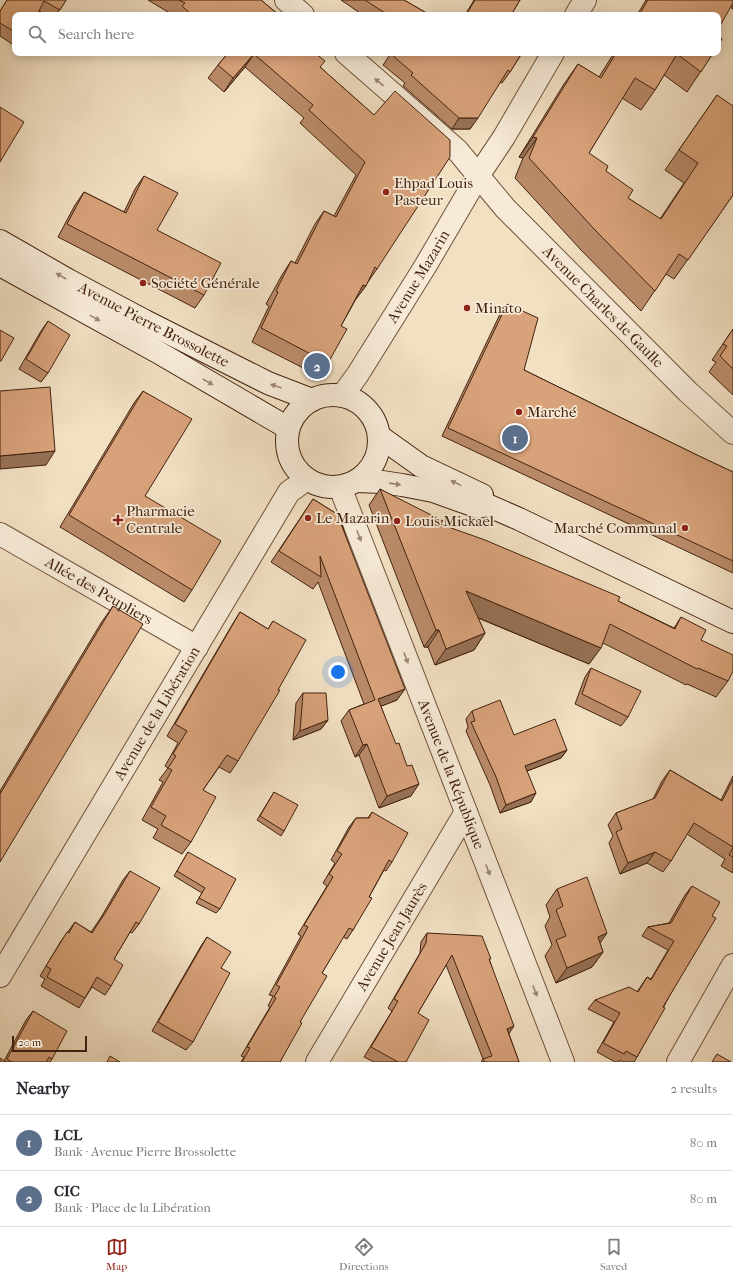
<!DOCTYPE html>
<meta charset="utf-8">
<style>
body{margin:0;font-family:"IM FELL French Canon",serif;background:#f7f7f7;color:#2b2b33}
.scale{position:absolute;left:12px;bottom:10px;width:75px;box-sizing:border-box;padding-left:4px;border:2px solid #43220f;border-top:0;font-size:11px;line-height:14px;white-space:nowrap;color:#43220f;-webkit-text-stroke:3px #f7ebd8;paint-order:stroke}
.you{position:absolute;left:338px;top:672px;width:14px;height:14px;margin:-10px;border:3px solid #fff;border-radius:50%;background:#1a73e8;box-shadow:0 0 0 6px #1a73e833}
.badge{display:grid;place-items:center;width:26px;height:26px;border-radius:50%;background:#8f2418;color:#fff;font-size:13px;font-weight:700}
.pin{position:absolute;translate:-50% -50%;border:2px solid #fff;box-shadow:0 1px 4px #0006}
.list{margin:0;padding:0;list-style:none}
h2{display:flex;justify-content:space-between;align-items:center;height:52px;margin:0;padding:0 16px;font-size:17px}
h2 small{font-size:13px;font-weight:400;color:#7c7c81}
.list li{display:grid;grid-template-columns:26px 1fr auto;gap:12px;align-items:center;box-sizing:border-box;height:56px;padding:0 16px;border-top:1px solid #e1e1e2}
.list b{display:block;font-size:15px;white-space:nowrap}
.list p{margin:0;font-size:13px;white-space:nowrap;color:#7c7c81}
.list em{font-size:13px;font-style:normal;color:#7c7c81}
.icon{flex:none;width:22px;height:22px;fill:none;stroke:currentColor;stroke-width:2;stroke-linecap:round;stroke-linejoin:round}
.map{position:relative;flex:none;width:733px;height:1062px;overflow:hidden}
.search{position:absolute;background:#fff;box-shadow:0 2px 10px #0003;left:12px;right:12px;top:12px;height:44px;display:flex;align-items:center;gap:10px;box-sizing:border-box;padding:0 14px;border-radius:8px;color:#7c7c81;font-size:15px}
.sheet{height:164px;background:#fff}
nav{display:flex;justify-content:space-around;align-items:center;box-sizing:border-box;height:56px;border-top:1px solid #e1e1e2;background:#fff;font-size:11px;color:#7c7c81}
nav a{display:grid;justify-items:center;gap:2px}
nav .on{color:#8f2418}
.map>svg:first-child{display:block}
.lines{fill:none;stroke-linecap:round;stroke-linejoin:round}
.minor-casing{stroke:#6f523c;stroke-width:24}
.tertiary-casing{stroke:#6f523c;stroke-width:24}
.secondary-casing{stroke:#43220f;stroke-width:24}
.minor{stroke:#f7ebd8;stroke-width:22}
.tertiary{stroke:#f7ebd8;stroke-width:22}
.secondary{stroke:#f7ebd8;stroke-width:22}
.wall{fill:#ba8b69;stroke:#43220f}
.shaded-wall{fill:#977155;stroke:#43220f}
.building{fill:#d8a27a;stroke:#43220f}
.oneway{fill:#9d8674}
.poi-dot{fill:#8f2418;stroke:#f7ebd8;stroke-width:1.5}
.labels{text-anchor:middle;stroke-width:3.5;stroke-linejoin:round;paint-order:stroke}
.poi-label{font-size:15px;fill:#43220f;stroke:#f7ebd8;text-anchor:start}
.street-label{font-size:15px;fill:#43220f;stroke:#f7ebd8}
</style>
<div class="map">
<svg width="733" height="1062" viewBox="0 0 733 1062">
<rect width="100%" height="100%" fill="#f2e0c3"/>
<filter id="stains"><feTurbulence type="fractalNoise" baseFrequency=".005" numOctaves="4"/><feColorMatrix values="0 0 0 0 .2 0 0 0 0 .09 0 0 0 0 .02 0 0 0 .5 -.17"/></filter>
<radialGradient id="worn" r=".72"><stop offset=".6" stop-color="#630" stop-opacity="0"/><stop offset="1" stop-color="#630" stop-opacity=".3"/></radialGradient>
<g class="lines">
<g class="minor-casing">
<g id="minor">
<polyline points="286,0 303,15"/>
<path id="s1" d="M346,53L457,150L505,208L688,392L733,433"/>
<path id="s2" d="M340,487L563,1062"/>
<path id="s3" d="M0,534L197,647"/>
<path id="s4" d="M0,976L283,502L289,492L307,479"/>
<path id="s5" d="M317,1062L466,812"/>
<polyline points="678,1062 733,965"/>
</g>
</g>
<g class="tertiary-casing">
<g id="tertiary">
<polyline points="576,15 585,0"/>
<path id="s6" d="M342,396L358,374L426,265L478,176L504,137L553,53"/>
</g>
</g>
<g class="secondary-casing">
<g id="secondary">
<path id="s7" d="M0,241L68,280L145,321L268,383L312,400"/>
<polyline points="0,265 156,351 288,428"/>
<circle cx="333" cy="441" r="46"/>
<polyline points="379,436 421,466 482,495"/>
<polyline points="356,481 382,482 402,485 433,491 478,507 487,505 519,519 733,622"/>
</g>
</g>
<use href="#minor" class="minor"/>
<use href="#tertiary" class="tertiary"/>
<use href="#secondary" class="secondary"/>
</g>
<g class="wall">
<polygon points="7,0 66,0 56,15 46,15 39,11 15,15 15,46 0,36 0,11"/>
<polygon points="148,0 261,0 279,15 173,15"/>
<polygon points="341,0 404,0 430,15 363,15"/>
<polygon points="474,0 520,0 511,15 465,15"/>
<polygon points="646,0 733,0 733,9 730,7 718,15 637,15"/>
<polygon points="228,53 315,53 321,68 374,115 377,269 356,299 341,326 328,363 319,376 252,342 269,306 266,304 282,275 291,261 295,263 315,224 324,211 334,216 356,175 300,123 304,118 245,67 224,92 208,78 218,65"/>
<polygon points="391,53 522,53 510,72 502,83 500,82 470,129 452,129 403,86 405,83 383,65"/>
<polygon points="614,53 713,53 687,92 664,75 655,90 641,110 622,98 589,153 606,171 628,198 660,219 684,183 665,170 717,95 733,195 674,279 666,274 641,311 581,250 515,178 523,158 519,157 564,84 578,64 599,77"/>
<polygon points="144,176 157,230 204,295 195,308 58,237 75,205 84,192 124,212 135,189"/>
<polygon points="507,304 524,370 699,456 733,472 733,573 442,436 501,312"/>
<polygon points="48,321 48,373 41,382 19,369 41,331"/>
<polygon points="733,329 733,395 709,372 716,362 712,360"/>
<polygon points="143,391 145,496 192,590 184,602 60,527 134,403"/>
<polygon points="380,489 441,524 618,601 674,628 681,617 701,640 728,681 716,697 687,684 686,685 603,643 589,664 478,618 485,633 474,650 435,665 428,647 424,647 369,505"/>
<polygon points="313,499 345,519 342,524 397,700 381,706 411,796 379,808 359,755 355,757 341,721 349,710 364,704 318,582 313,589 271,562"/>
<polygon points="113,606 0,862 0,791 101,623"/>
<polygon points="240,612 268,629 273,621 238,761 230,773 219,767 203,790 191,842 182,854 153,838 158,829 142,820 163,782 159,780 168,768 165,766 178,743 167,736 232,625"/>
<polygon points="591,668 628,717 621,726 575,704 585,677"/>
<polygon points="303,693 328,720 321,729 293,740 296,703"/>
<polygon points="472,711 514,735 567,750 561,758 527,771 531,802 500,813 490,785 466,731 468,727 466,719"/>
<polygon points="670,770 721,800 733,776 733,873 721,866 725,859 687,834 671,861 663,872 647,863 620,874 609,843 613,836 608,825 616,813 653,799 662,781"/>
<polygon points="274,792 284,831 281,836 257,820"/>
<polygon points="372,812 392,862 386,871 384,870 369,897 353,930 347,939 343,937 322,973 300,1022 280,1062 241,1062 244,1057 241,1056 270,1007 268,1006 273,996 269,995 301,936 298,934 327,886 323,883 335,863 331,860 349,827 356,818 368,818"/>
<polygon points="188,852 220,909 216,913 196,903 202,893 174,876"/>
<polygon points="130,871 139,924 132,933 130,932 114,959 111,986 105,995 92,987 85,998 79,1008 41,986 45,979 40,976 61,941 75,922 91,932 100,919 123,880"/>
<polygon points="692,886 712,916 637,1057 634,1062 623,1062 620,1060 619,1062 615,1062 597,1052 614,1022 588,1009 595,1000 637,992 647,977 651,979 668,950 642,936 648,927 669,923 685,895"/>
<polygon points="557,889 600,943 603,952 592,967 556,983 545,956 552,945 545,926 550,917 546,905"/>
<polygon points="427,933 490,961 509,1034 519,1062 481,1062 483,1059 446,965 418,1013 406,1062 374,1062 364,1057 392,1011 388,1008 420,953 421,942"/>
<polygon points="207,937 221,968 193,1042 186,1050 152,1031 201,946"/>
<polygon points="33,1011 52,1059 50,1062 0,1062 4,1061 26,1020"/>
</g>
<g class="shaded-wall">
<polygon points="254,54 245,67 224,92 233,78"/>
<polygon points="459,118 478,118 470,129 452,129"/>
<polygon points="533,137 537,138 523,158 519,157"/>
<polygon points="363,285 366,286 356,299 354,298"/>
<polygon points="55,451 46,465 0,469 0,456"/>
<polygon points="466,591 601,648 589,664 455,608"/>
<polygon points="436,630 439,630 428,647 424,647"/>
<polygon points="485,633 474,650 435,665 446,649"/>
<polygon points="405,689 397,700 369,711 378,699"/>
<polygon points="328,720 321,729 293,740 300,731"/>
<polygon points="367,744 359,755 355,757 363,745"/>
<polygon points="567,750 561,758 519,774 525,766"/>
<polygon points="419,784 411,796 379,808 387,796"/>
<polygon points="536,793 531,802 500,813 506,805"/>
<polygon points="655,852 647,863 620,874 628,863"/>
<polygon points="607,933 596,949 598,937"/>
<polygon points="603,952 592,967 556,983 567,968"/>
<polygon points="514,1026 508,1035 507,1029"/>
</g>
<g class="building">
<polygon points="7,0 66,0 60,10 44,1 37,15 15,15 15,32 0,23 0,11"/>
<polygon points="179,0 261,0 279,15 192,15 182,6 185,3"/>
<polygon points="365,0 404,0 430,15 388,15"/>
<polygon points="475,0 520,0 511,15 466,15"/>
<polygon points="648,0 733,0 733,3 718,29 718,15 639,15"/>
<polygon points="718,36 722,39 718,46"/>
<polygon points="228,53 315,53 325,61 320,67 374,115 395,91 450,140 450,157 377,269 375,267 366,286 363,285 341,326 347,329 328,363 261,328 278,292 276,291 291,261 297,264 324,211 336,217 365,162 309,110 313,105 254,54 233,78 218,65"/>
<polygon points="392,53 522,53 510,72 508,70 478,118 459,118 411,75 413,73 391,54"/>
<polygon points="616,53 713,53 701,72 677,54 655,90 635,78 589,153 608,166 606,171 633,190 628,198 661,219 698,163 679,150 717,95 733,106 733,195 688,260 679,254 655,291 595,230 529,158 537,138 533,137 578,64 601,78"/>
<polygon points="0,107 24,122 0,162"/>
<polygon points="144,176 178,193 157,230 221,263 204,295 67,224 84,192 126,213"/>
<polygon points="507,304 538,318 524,370 699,456 733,472 733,561 448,428"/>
<polygon points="48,321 70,335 48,373 26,359"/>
<polygon points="733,329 733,369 720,356 727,346 723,344"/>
<polygon points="0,330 14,338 1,361 0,361"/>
<polygon points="50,387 55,451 0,456 0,391"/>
<polygon points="143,391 192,419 145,496 221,541 192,590 69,515"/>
<polygon points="380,489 443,521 440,524 485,540 620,597 618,601 675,629 681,617 706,630 701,640 733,655 733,671 728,681 698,668 697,669 610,624 601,648 466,591 485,633 446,649 439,630 436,630"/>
<polygon points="313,499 345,519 341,524 405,689 378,699 396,744 399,743 407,766 412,765 419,784 387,796 367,744 363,745 349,710 375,700 320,556 321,577 279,551"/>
<polygon points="113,606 143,624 0,862 0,794"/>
<polygon points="240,612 268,629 273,621 306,640 278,690 280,690 238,761 227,755 203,790 216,797 191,842 161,825 166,816 151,807 172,770 168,768 176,756 173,754 187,731 175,724"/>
<polygon points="591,668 641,691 628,717 582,694"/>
<polygon points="303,693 326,693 328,720 300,731"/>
<polygon points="500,700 514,735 555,719 567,750 525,766 536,793 506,805 496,777 471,722 475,721 472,711"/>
<polygon points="670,770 722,801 733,780 733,847 694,823 671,861 655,852 628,863 616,832 622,829 616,813 655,798"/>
<polygon points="274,792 298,805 284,831 260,816"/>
<polygon points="372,812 408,833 392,862 389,860 369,897 372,898 353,930 349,928 322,973 327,976 300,1022 302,1023 280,1062 242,1062 250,1048 247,1047 276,998 274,997 280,987 276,985 308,927 304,925 333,877 329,874 342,854 337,851 356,818 369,818"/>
<polygon points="733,848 733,857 729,855"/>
<polygon points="188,852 236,879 220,909 199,898 205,888 177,871"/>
<polygon points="130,871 160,888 139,924 136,922 114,959 123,965 111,986 97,977 85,998 47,977 51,969 46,966 67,932 69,933 75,922 92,933 107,910"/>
<polygon points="587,877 607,933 598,937 603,952 567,968 556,940 566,936 556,910 563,906 557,889"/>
<polygon points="692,886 720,902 712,916 716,918 663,1007 665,1008 637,1057 626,1051 624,1054 603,1043 620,1013 595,1000 629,987 638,992 647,977 651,980 674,941 648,927 671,923"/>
<polygon points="427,933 482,936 491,959 489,959 514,1026 507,1029 519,1062 485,1062 483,1059 492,1056 452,955 418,1013 429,1020 406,1062 398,1062 371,1047 398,1001 394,999 426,943"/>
<polygon points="207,937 231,952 221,968 230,973 193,1042 158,1022"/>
<polygon points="33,1011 67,1031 52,1059 49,1057 46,1062 12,1062 7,1059"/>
<polygon points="717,1054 731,1062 712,1062"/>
<polygon points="110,1056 120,1062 107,1062"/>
<polygon points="0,1058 6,1062 0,1062"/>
</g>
<defs><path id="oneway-solid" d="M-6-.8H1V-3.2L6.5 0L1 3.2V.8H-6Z"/></defs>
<g class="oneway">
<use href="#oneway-solid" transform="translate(379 82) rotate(-139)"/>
<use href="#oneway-solid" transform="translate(61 276) rotate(-150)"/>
<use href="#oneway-solid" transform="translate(95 318) rotate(29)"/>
<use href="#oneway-solid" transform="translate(208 382) rotate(30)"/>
<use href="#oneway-solid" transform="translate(276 386) rotate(-161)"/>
<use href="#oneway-solid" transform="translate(456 483) rotate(-154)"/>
<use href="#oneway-solid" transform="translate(395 484) rotate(8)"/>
<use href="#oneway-solid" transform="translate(359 536) rotate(69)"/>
<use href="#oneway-solid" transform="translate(406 658) rotate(69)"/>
<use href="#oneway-solid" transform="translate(488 870) rotate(69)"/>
<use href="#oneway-solid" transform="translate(535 991) rotate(69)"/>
</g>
<g class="poi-dot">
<circle cx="386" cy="192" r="4"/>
<circle cx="143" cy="283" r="4"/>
<circle cx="467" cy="308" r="4"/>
<circle cx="519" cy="412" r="4"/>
<circle cx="308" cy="518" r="4"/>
<path d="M116 514h4v4h4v4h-4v4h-4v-4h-4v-4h4z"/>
<circle cx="397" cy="521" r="4"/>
<circle cx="685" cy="528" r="4"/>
</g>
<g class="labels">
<g class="poi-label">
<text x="394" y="188">Ehpad Louis<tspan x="394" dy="17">Pasteur</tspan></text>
<text x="151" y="288">Société Générale</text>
<text x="475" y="313">Minato</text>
<text x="527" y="417">Marché</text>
<text x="126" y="516">Pharmacie<tspan x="126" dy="17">Centrale</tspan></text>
<text x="316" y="523">Le Mazarin</text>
<text x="405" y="526">Louis Mickael</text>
<text x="677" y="533" text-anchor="end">Marché Communal</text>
</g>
<g class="street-label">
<text dy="5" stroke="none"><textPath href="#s6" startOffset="142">Avenue Mazarin</textPath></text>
<text dy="5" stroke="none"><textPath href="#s1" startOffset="362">Avenue Charles de Gaulle</textPath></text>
<text dy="5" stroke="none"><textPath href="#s7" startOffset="175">Avenue Pierre Brossolette</textPath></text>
<text dy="5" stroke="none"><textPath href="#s3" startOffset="114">Allée des Peupliers</textPath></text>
<text dy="5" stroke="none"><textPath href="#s4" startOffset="306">Avenue de la Libération</textPath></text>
<text dy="5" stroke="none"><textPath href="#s2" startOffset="308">Avenue de la République</textPath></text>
<text dy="5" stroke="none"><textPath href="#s5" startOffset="146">Avenue Jean Jaurès</textPath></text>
</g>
</g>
<rect width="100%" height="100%" filter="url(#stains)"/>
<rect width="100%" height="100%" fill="url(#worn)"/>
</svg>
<div class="scale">20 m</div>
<div class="you"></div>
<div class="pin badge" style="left:515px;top:438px;background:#5c6f8a">1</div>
<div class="pin badge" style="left:317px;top:366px;background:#5c6f8a">2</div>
<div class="search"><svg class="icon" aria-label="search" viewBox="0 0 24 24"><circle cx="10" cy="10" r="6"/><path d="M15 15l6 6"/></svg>Search here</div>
</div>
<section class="sheet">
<h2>Nearby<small>2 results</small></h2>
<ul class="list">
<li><span class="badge" style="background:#5c6f8a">1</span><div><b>LCL</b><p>Bank · Avenue Pierre Brossolette</p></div><em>80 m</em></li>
<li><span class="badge" style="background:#5c6f8a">2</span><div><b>CIC</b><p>Bank · Place de la Libération</p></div><em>80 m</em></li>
</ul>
</section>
<nav>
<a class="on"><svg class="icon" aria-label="map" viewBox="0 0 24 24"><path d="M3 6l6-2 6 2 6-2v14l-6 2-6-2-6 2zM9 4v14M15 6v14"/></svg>Map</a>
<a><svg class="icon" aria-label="directions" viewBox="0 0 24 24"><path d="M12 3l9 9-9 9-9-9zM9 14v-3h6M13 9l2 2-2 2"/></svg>Directions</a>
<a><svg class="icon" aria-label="saved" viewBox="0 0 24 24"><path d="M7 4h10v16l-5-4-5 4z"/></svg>Saved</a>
</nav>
